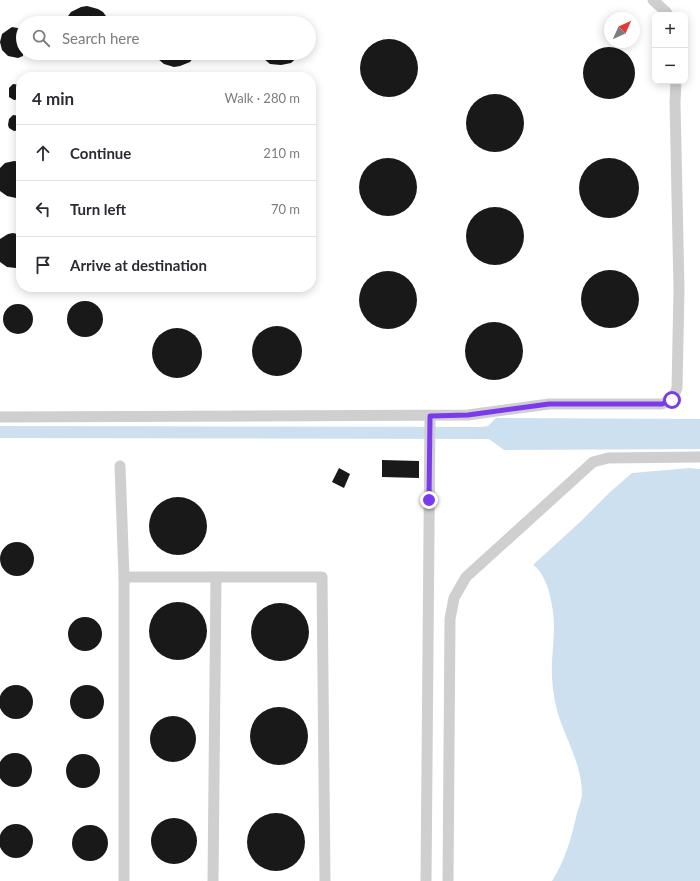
<!DOCTYPE html>
<meta charset="utf-8">
<style>
body{margin:0;font-family:Lato,sans-serif;background:#f2f2f3;color:#2b2b33}
.controls{position:absolute;right:12px;top:12px;display:grid;overflow:hidden;border-radius:8px;box-shadow:0 2px 10px #0003}
.controls button{width:36px;height:36px;display:grid;place-items:center;padding:0;border:0;border-bottom:1px solid #e1e1e2;background:#fff;color:#2b2b33;font:20px sans-serif}
.compass{position:absolute;left:604px;top:12px;width:36px;height:36px;border-radius:50%;background:#fff;box-shadow:0 2px 10px #0003;rotate:45deg}
.stop{position:absolute;width:12px;height:12px;margin:-9px;border:3px solid #7c3aed;border-radius:50%;background:#fff}
.stop.end{background:#7c3aed;border-color:#fff;box-shadow:0 1px 4px #0008}
.list{margin:0;padding:0;list-style:none}
h2{display:flex;justify-content:space-between;align-items:center;height:52px;margin:0;padding:0 16px;font-size:17px}
h2 small{font-size:13px;font-weight:400;color:#7c7c81}
.list li{display:grid;grid-template-columns:26px 1fr auto;gap:12px;align-items:center;box-sizing:border-box;height:56px;padding:0 16px;border-top:1px solid #e1e1e2}
.list b{display:block;font-size:15px;white-space:nowrap}
.list em{font-size:13px;font-style:normal;color:#7c7c81}
.icon{flex:none;width:22px;height:22px;fill:none;stroke:currentColor;stroke-width:2;stroke-linecap:round;stroke-linejoin:round}
.map{position:relative;flex:none;width:700px;height:881px;overflow:hidden}
.search{position:absolute;background:#fff;box-shadow:0 2px 10px #0003;left:16px;top:16px;width:300px;height:44px;display:flex;align-items:center;gap:10px;box-sizing:border-box;padding:0 14px;border-radius:22px;color:#7c7c81;font-size:15px}
.panel{position:absolute;background:#fff;box-shadow:0 2px 10px #0003;left:16px;top:72px;width:300px;height:220px;border-radius:16px}
.map>svg:first-child{display:block}
.water{fill:#cde0ef}
.building{fill:#191919}
.lines{fill:none;stroke-linecap:round;stroke-linejoin:round}
.minor{stroke:#cfcfcf;stroke-width:11}
.route{stroke:#7c3aed;stroke-width:5}
</style>
<div class="map">
<svg width="700" height="881" viewBox="0 0 700 881">
<rect width="100%" height="100%" fill="#fff"/>
<g class="water">
<polygon points="496,418 700,419 700,449 504,450 489,439 0,438 0,426 482,427 488,426"/>
<path d="M690,468L700,469V881H552C565,861 572,836 577,813C579,807 581,801 582,795C582,767 569,745 560,720C555,706 553,692 552,678C551,661 554,643 554,626C554,609 548,574 533,565L579,523L610,492L632,473Z"/>
</g>
<g class="building">
<polygon points="87,6 98,9 103,12 111,23 63,23 71,12 81,7"/>
<polygon points="175,17 192,19 192,23 157,23 156,19"/>
<polygon points="280,17 296,19 296,23 263,23 263,19"/>
<polygon points="12,27 23,29 23,56 18,58 8,56 2,50 0,42 2,34 9,29"/>
<circle cx="389" cy="68" r="29"/>
<circle cx="609" cy="73" r="26"/>
<polygon points="151,53 197,53 190,62 180,66 174,67 164,64"/>
<polygon points="257,53 302,53 291,63 281,65 270,64"/>
<polygon points="13,84 21,85 21,99 14,100 9,97 9,88"/>
<circle cx="495" cy="123" r="29"/>
<polygon points="13,115 21,116 21,130 14,131 9,128 8,125 9,119"/>
<circle cx="609" cy="188" r="30"/>
<circle cx="388" cy="187" r="29"/>
<polygon points="14,161 21,162 21,197 16,198 7,196 0,191 0,168 5,163"/>
<circle cx="495" cy="236" r="29"/>
<polygon points="13,233 21,235 21,266 16,268 7,267 0,262 0,239 8,234"/>
<circle cx="610" cy="299" r="29"/>
<circle cx="388" cy="300" r="29"/>
<circle cx="85" cy="319" r="18"/>
<circle cx="18" cy="319" r="15"/>
<circle cx="494" cy="351" r="29"/>
<circle cx="277" cy="351" r="25"/>
<circle cx="177" cy="353" r="25"/>
<polygon points="382,460 419,461 419,478 382,477"/>
<polygon points="339,468 350,474 344,488 332,482"/>
<circle cx="178" cy="526" r="29"/>
<circle cx="17" cy="559" r="17"/>
<circle cx="178" cy="631" r="29"/>
<circle cx="280" cy="632" r="29"/>
<circle cx="85" cy="634" r="17"/>
<circle cx="87" cy="702" r="17"/>
<circle cx="16" cy="702" r="17"/>
<circle cx="279" cy="736" r="29"/>
<circle cx="173" cy="739" r="23"/>
<circle cx="15" cy="770" r="17"/>
<circle cx="83" cy="771" r="17"/>
<circle cx="276" cy="842" r="29"/>
<circle cx="174" cy="841" r="23"/>
<circle cx="16" cy="841" r="17"/>
<circle cx="90" cy="843" r="18"/>
</g>
<g class="lines">
<g class="minor">
<polyline points="653,0 666,12 668,15"/>
<polyline points="0,417 468,415 549,404 662,404 672,400 677,388 679,289 675,102 676,81"/>
<polyline points="120,466 124,577"/>
<polyline points="124,881 124,577 216,577"/>
<polyline points="213,881 216,577 322,577 325,881"/>
<polyline points="426,881 430,416"/>
<polyline points="448,881 450,619 454,598 466,577 593,462 608,458 700,457"/>
</g>
</g>
<g class="lines">
<polyline class="route" points="429,500 430,416 468,415 549,404 662,404 672,400"/>
</g>
</svg>
<div class="controls">
<button>+</button>
<button>−</button>
</div>
<svg class="compass" viewBox="-18 -18 36 36"><path d="M0-13l5 13h-10z" fill="#e53935"/><path d="M0 13l5-13h-10z" fill="#7c7c81"/></svg>
<div class="stop" style="left:672px;top:400px"></div>
<div class="stop end" style="left:429px;top:500px"></div>
<div class="search"><svg class="icon" aria-label="search" viewBox="0 0 24 24"><circle cx="10" cy="10" r="6"/><path d="M15 15l6 6"/></svg>Search here</div>
<section class="panel">
<h2>4 min<small>Walk · 280 m</small></h2>
<ul class="list">
<li><svg class="icon" aria-label="ahead" viewBox="0 0 24 24"><path d="M12 20V5M6 11l6-6 6 6"/></svg><div><b>Continue</b></div><em>210 m</em></li>
<li><svg class="icon" aria-label="left" viewBox="0 0 24 24"><path d="M17 20v-9H6M10 6l-5 5 5 5"/></svg><div><b>Turn left</b></div><em>70 m</em></li>
<li><svg class="icon" aria-label="arrive" viewBox="0 0 24 24"><path d="M6 21V4h12l-3 4 3 4H6"/></svg><div><b>Arrive at destination</b></div></li>
</ul>
</section>
</div>
